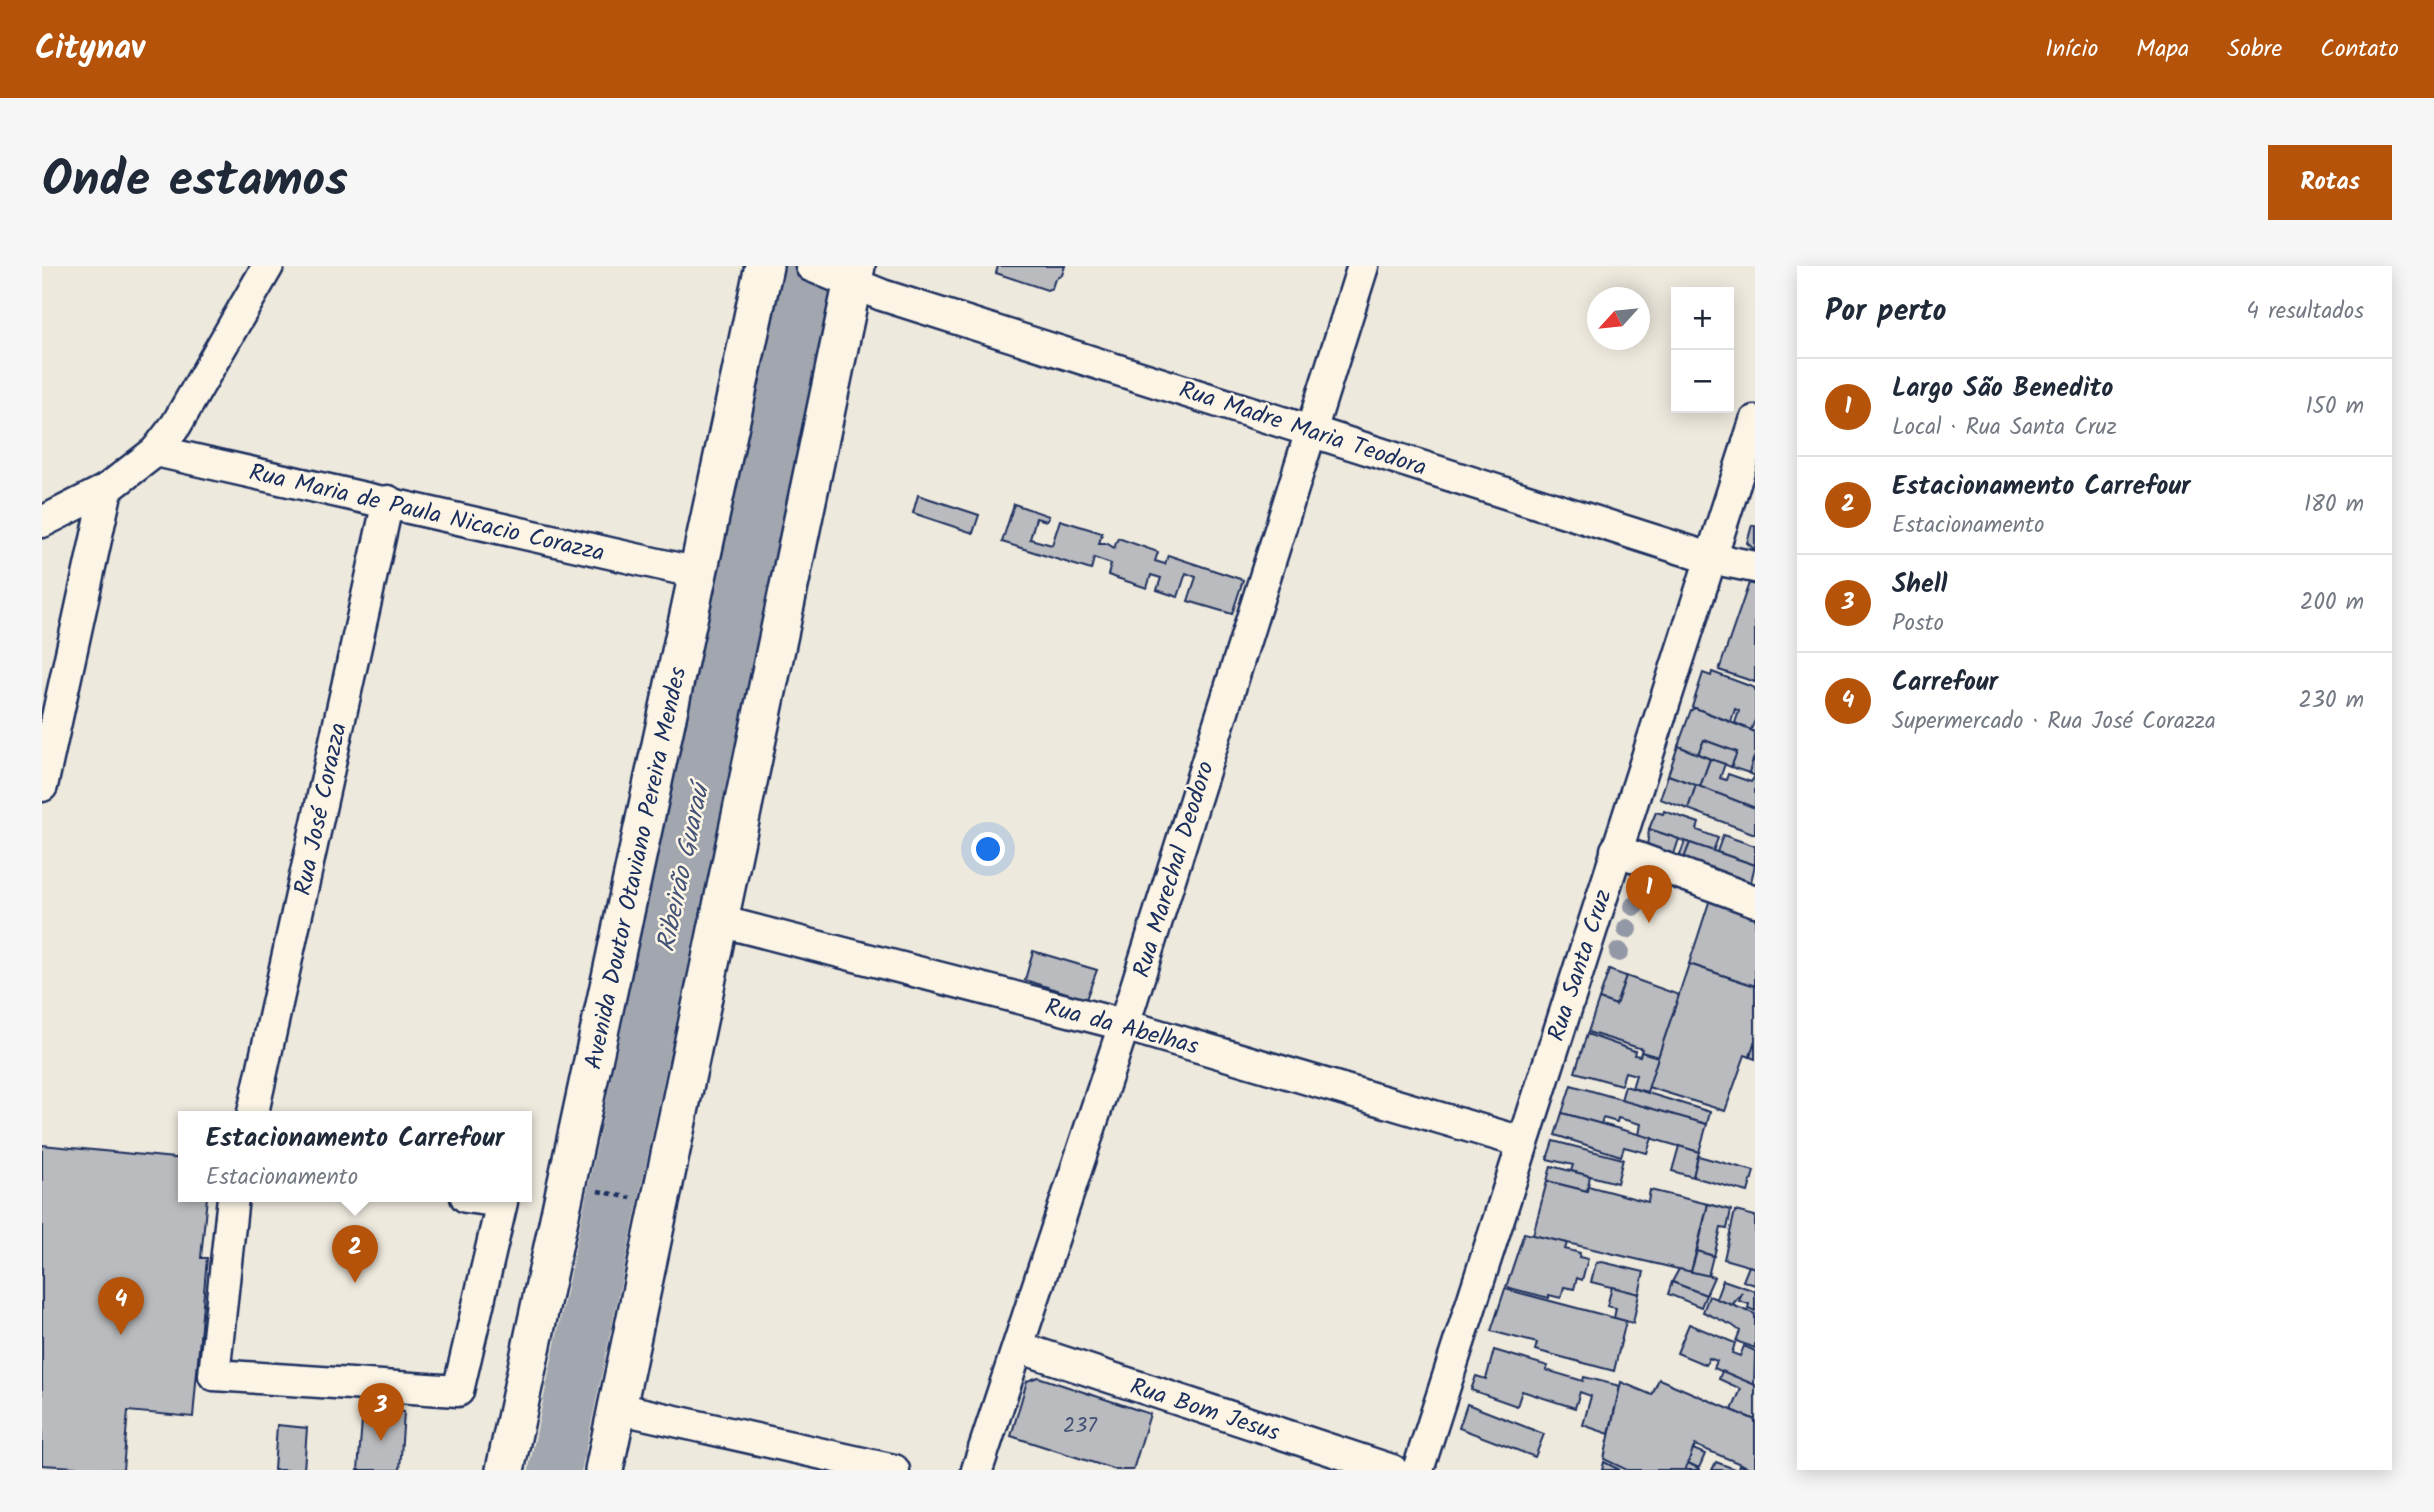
<!DOCTYPE html>
<html lang="pt">
<meta charset="utf-8">
<style>
body{margin:0;font-family:Kalam,sans-serif;background:#f6f6f7;color:#1f2937}
.controls{position:absolute;right:21px;top:21px;display:grid;overflow:hidden;border-radius:0px;box-shadow:0 4px 18px #0003}
.controls button{width:63px;height:63px;display:grid;place-items:center;padding:0;border:0;border-bottom:2px solid #e0e1e3;background:#fff;color:#1f2937;font:35px sans-serif}
.compass{position:absolute;left:1545px;top:21px;width:63px;height:63px;border-radius:50%;background:#fff;box-shadow:0 4px 18px #0003;rotate:243deg}
.you{position:absolute;left:947px;top:584px;width:24px;height:24px;margin:-18px;border:5px solid #fff;border-radius:50%;background:#1a73e8;box-shadow:0 0 0 10px #1a73e833}
.badge{display:grid;place-items:center;width:46px;height:46px;border-radius:50%;background:#b45309;color:#fff;font-size:23px;font-weight:700}
.pin{position:absolute;translate:-50% -58px;filter:drop-shadow(0 2px 4px #0008)}
.pin::after{content:'';position:absolute;top:37px;width:24px;height:21px;background:inherit;clip-path:polygon(0 0,100% 0,50% 100%)}
.popup{position:absolute;left:136px;top:845px;width:354px;height:91px;box-sizing:border-box;display:grid;place-content:center;border-radius:0px;background:#fff;filter:drop-shadow(0 2px 5px #0005);font-size:23px;white-space:nowrap;color:#747a83}
.popup b{font-size:26px;color:#1f2937}
.popup::after{content:'';position:absolute;left:50%;top:100%;margin-left:-14px;border:14px solid transparent;border-top-color:#fff}
.list{margin:0;padding:0;list-style:none}
h2{display:flex;justify-content:space-between;align-items:center;height:91px;margin:0;padding:0 28px;font-size:30px}
h2 small{font-size:23px;font-weight:400;color:#747a83}
.list li{display:grid;grid-template-columns:46px 1fr auto;gap:21px;align-items:center;box-sizing:border-box;height:98px;padding:0 28px;border-top:2px solid #e0e1e3}
.list b{display:block;font-size:26px;white-space:nowrap}
.list p{margin:0;font-size:23px;white-space:nowrap;color:#747a83}
.list em{font-size:23px;font-style:normal;color:#747a83}
.map{position:relative;flex:none;width:1713px;height:1204px;overflow:hidden;border-radius:0px}
header{display:flex;align-items:center;gap:42px;box-sizing:border-box;height:98px;padding:0 35px;background:#b45309;color:#fff}
header strong{font-size:33px}
nav{display:flex;gap:38px;margin-inline-start:auto;font-size:24px}
.intro{display:flex;align-items:center;justify-content:space-between;box-sizing:border-box;height:168px;padding:0 42px}
h1{margin:0;font-size:49px}
.button{padding:18px 32px;border-radius:0px;background:#b45309;color:#fff;font-size:24px;font-weight:700}
main{display:flex;gap:42px;padding:0 42px}
aside{flex:1;background:#fff;border-radius:0px;box-shadow:0 4px 18px #0003}
.map>svg:first-child{display:block}
.lines{fill:none;stroke-linecap:round;stroke-linejoin:round}
.river{stroke:#a2a7af;stroke-width:52}
.building{fill:#babbbe;stroke:#1b2f5e;stroke-width:2}
.minor-casing{stroke:#1b2f5e;stroke-width:35}
.major-casing{stroke:#1b2f5e;stroke-width:42}
.path{stroke:#1b2f5e;stroke-width:4.5;stroke-dasharray:5 5;stroke-linecap:butt}
.minor{stroke:#fcf5e5;stroke-width:30}
.major{stroke:#fcf5e5;stroke-width:37}
.tree{fill:#9398a6}
.labels{text-anchor:middle;stroke-width:5;stroke-linejoin:round;paint-order:stroke}
.number-label{font-size:21px;fill:#435276}
.street-label{font-size:24px;fill:#1b2f5e;stroke:#fcf5e5}
.water-label{font-size:26px;font-style:italic;fill:#445376;stroke:#fcf5e5}
</style>
<header>
<strong>Citynav</strong>
<nav><a>Início</a><a>Mapa</a><a>Sobre</a><a>Contato</a></nav>
</header>
<div class="intro"><h1>Onde estamos</h1><a class="button">Rotas</a></div>
<main>
<div class="map">
<svg width="1713" height="1204" viewBox="0 0 1713 1204">
<rect width="100%" height="100%" fill="#eee9dd"/>
<filter id="ink" filterUnits="userSpaceOnUse"><feTurbulence type="fractalNoise" baseFrequency=".0143" numOctaves="2"/><feDisplacementMap in="SourceGraphic" scale="14" xChannelSelector="R" yChannelSelector="G"/><feConvolveMatrix kernelMatrix="1 2 1 2 8 2 1 2 1" color-interpolation-filters="sRGB"/></filter>
<g filter="url(#ink)">
<g class="lines">
<polyline class="river" points="513,1204 767,0"/>
</g>
<g class="building">
<polygon points="956,0 1023,0 1020,9 1013,13 1010,22 1005,24 954,7"/>
<polygon points="876,229 937,249 931,267 871,247"/>
<polygon points="972,238 1007,250 1005,255 994,252 988,273 1010,279 1018,254 1060,267 1057,278 1066,278 1072,282 1076,272 1116,286 1113,295 1123,298 1126,289 1201,314 1190,348 1146,335 1154,311 1144,307 1136,331 1115,324 1119,312 1109,309 1105,322 1066,309 1069,298 1052,292 1049,304 960,276"/>
<polygon points="1710,259 1713,260 1713,284 1705,277"/>
<polygon points="1707,317 1713,319 1713,416 1677,404"/>
<polygon points="1670,406 1713,422 1713,454 1709,464 1693,457 1697,445 1693,443 1689,456 1650,441 1661,407 1669,410"/>
<polygon points="1653,442 1713,466 1713,489 1707,507 1689,501 1695,486 1662,474 1656,488 1636,480 1649,444"/>
<polygon points="1662,474 1695,486 1689,501 1656,488"/>
<polygon points="1636,480 1668,493 1658,521 1626,509"/>
<polygon points="1668,493 1683,498 1678,512 1684,514 1686,508 1709,516 1713,510 1713,542 1658,521"/>
<polygon points="1711,494 1713,495 1713,510 1707,507"/>
<polygon points="1626,509 1654,519 1646,543 1618,533"/>
<polygon points="1654,519 1713,542 1713,568 1646,543"/>
<polygon points="1622,545 1657,557 1655,564 1676,572 1671,585 1607,563 1614,546 1621,548"/>
<polygon points="1607,563 1637,573 1631,591 1605,581"/>
<polygon points="1681,569 1713,580 1713,599 1675,586"/>
<polygon points="1643,575 1648,577 1642,594 1637,592"/>
<polygon points="1648,577 1713,599 1708,620 1641,595"/>
<polygon points="1670,627 1713,644 1713,720 1647,698"/>
<polygon points="991,685 1055,704 1044,733 983,714"/>
<polygon points="1647,698 1713,720 1713,775 1708,791 1703,789 1683,845 1606,821"/>
<polygon points="1567,704 1584,710 1574,739 1557,733"/>
<polygon points="1584,710 1637,729 1616,791 1599,786 1600,783 1546,766 1557,733 1574,739"/>
<polygon points="1545,768 1593,785 1592,789 1598,790 1599,786 1616,791 1605,826 1590,822 1594,809 1583,806 1579,819 1533,806"/>
<polygon points="1713,774 1713,793 1708,791"/>
<polygon points="1529,819 1665,858 1657,886 1597,869 1599,858 1576,852 1575,856 1561,852 1559,858 1520,847"/>
<polygon points="1583,820 1668,846 1665,858 1579,834"/>
<polygon points="1520,847 1610,872 1605,887 1582,881 1579,890 1513,869"/>
<polygon points="1511,875 1581,893 1575,917 1529,905 1531,899 1505,893"/>
<polygon points="0,879 142,893 142,931 165,931 159,992 165,992 151,1151 86,1145 81,1204 0,1199"/>
<polygon points="1637,880 1657,886 1651,911 1630,905"/>
<polygon points="1656,890 1712,905 1706,926 1651,911"/>
<polygon points="1509,900 1548,910 1545,925 1505,915"/>
<polygon points="1505,915 1545,925 1546,920 1606,936 1608,924 1666,938 1649,1006 1491,969"/>
<polygon points="1666,938 1689,944 1685,963 1679,962 1672,990 1655,985"/>
<polygon points="1693,945 1713,950 1713,1002 1682,993"/>
<polygon points="1482,967 1525,977 1523,983 1538,987 1537,991 1546,993 1540,1014 1535,1012 1532,1023 1522,1021 1519,1032 1507,1029 1507,1032 1464,1021"/>
<polygon points="1655,985 1671,990 1666,1010 1649,1006"/>
<polygon points="1560,996 1602,1006 1597,1028 1549,1016 1554,997"/>
<polygon points="1707,1000 1713,1002 1713,1019 1701,1015"/>
<polygon points="1637,1003 1672,1011 1664,1029 1630,1016"/>
<polygon points="1681,1014 1713,1025 1713,1045 1706,1042 1707,1038 1697,1035 1700,1027 1690,1039 1674,1033"/>
<polygon points="1630,1016 1664,1029 1659,1041 1626,1028"/>
<polygon points="1570,1021 1597,1028 1591,1057 1572,1052 1574,1042 1565,1040"/>
<polygon points="1463,1023 1584,1055 1572,1105 1493,1084 1495,1077 1449,1065"/>
<polygon points="1667,1030 1713,1048 1713,1082 1694,1075 1698,1065 1690,1059 1661,1046"/>
<polygon points="1647,1058 1693,1077 1690,1087 1698,1090 1702,1080 1713,1085 1712,1119 1672,1102 1675,1095 1667,1092 1664,1099 1635,1087"/>
<polygon points="1452,1084 1506,1100 1504,1104 1541,1115 1542,1111 1578,1120 1567,1168 1541,1159 1549,1130 1538,1126 1533,1142 1480,1125 1475,1140 1429,1124 1434,1110 1444,1113"/>
<polygon points="1680,1105 1713,1119 1713,1154 1690,1144 1699,1123 1677,1113"/>
<polygon points="996,1111 1108,1148 1091,1204 1074,1204 969,1170 985,1115"/>
<polygon points="1617,1113 1713,1154 1713,1204 1653,1179 1643,1204 1585,1204 1562,1193 1579,1116 1610,1129"/>
<polygon points="1425,1138 1502,1168 1493,1191 1417,1162"/>
<polygon points="321,1143 362,1146 358,1204 316,1204"/>
<polygon points="235,1159 265,1162 262,1204 232,1204"/>
<polygon points="1651,1183 1663,1188 1657,1202 1646,1197"/>
<polygon points="1562,1196 1578,1204 1560,1204"/>
<polygon points="1674,1196 1695,1204 1697,1199 1708,1204 1670,1204"/>
<polygon points="1646,1197 1658,1203 1658,1204 1643,1204"/>
</g>
<g class="lines">
<g class="minor-casing">
<g id="minor">
<polyline points="769,0 840,29 1668,292 1713,301"/>
<polyline points="114,185 656,307"/>
<polyline points="0,256 65,223 114,185 134,159 226,0"/>
<polyline points="0,520 65,223"/>
<polyline points="1574,584 1713,635"/>
<polyline points="677,655 1082,759 1480,876"/>
<polyline points="210,851 346,235"/>
<polyline points="191,931 172,1109 416,1125 460,936 424,931"/>
<polyline points="976,1081 1350,1204"/>
<polyline points="575,1142 852,1204"/>
<polyline points="935,1204 1082,759 1321,0"/>
<polyline points="1376,1204 1713,155"/>
</g>
</g>
<g class="major-casing">
<g id="major">
<polyline points="463,1204 722,0"/>
<polyline points="562,1204 814,0"/>
</g>
</g>
<polyline class="path" points="556,925 589,932"/>
<use href="#minor" class="minor"/>
<use href="#major" class="major"/>
</g>
<g class="tree">
<circle cx="1600" cy="617" r="10"/>
<circle cx="1592" cy="640" r="10"/>
<circle cx="1585" cy="663" r="10"/>
<circle cx="1577" cy="686" r="10"/>
</g>
</g>
<g class="labels">
<g class="number-label">
<text x="1038" y="1166">237</text>
</g>
<g class="street-label">
<text transform="translate(1261 162) rotate(18)" y="8">Rua Madre Maria Teodora</text>
<text transform="translate(385 246) rotate(13)" y="8">Rua Maria de Paula Nicacio Corazza</text>
<text transform="translate(278 543) rotate(-78)" y="8">Rua José Corazza</text>
<text transform="translate(593 602) rotate(-78)" y="8">Avenida Doutor Otaviano Pereira Mendes</text>
<text transform="translate(1131 603) rotate(-73)" y="8">Rua Marechal Deodoro</text>
<text transform="translate(1537 699) rotate(-72)" y="8">Rua Santa Cruz</text>
<text transform="translate(1080 760) rotate(15)" y="8">Rua da Abelhas</text>
<text transform="translate(1163 1143) rotate(18)" y="8">Rua Bom Jesus</text>
</g>
<g class="water-label">
<text transform="translate(640 602) rotate(-78)" y="9">Ribeirão Guaraú</text>
</g>
</g>
</svg>
<div class="controls">
<button>+</button>
<button>−</button>
</div>
<svg class="compass" viewBox="-18 -18 36 36"><path d="M0-13l5 13h-10z" fill="#e53935"/><path d="M0 13l5-13h-10z" fill="#747a83"/></svg>
<div class="you"></div>
<div class="pin badge" style="left:1607px;top:657px">1</div>
<div class="pin badge" style="left:313px;top:1017px">2</div>
<div class="popup"><b>Estacionamento Carrefour</b>Estacionamento</div>
<div class="pin badge" style="left:339px;top:1175px">3</div>
<div class="pin badge" style="left:79px;top:1069px">4</div>
</div>
<aside>
<h2>Por perto<small>4 resultados</small></h2>
<ul class="list">
<li><span class="badge">1</span><div><b>Largo São Benedito</b><p>Local · Rua Santa Cruz</p></div><em>150 m</em></li>
<li><span class="badge">2</span><div><b>Estacionamento Carrefour</b><p>Estacionamento</p></div><em>180 m</em></li>
<li><span class="badge">3</span><div><b>Shell</b><p>Posto</p></div><em>200 m</em></li>
<li><span class="badge">4</span><div><b>Carrefour</b><p>Supermercado · Rua José Corazza</p></div><em>230 m</em></li>
</ul>
</aside>
</main>
